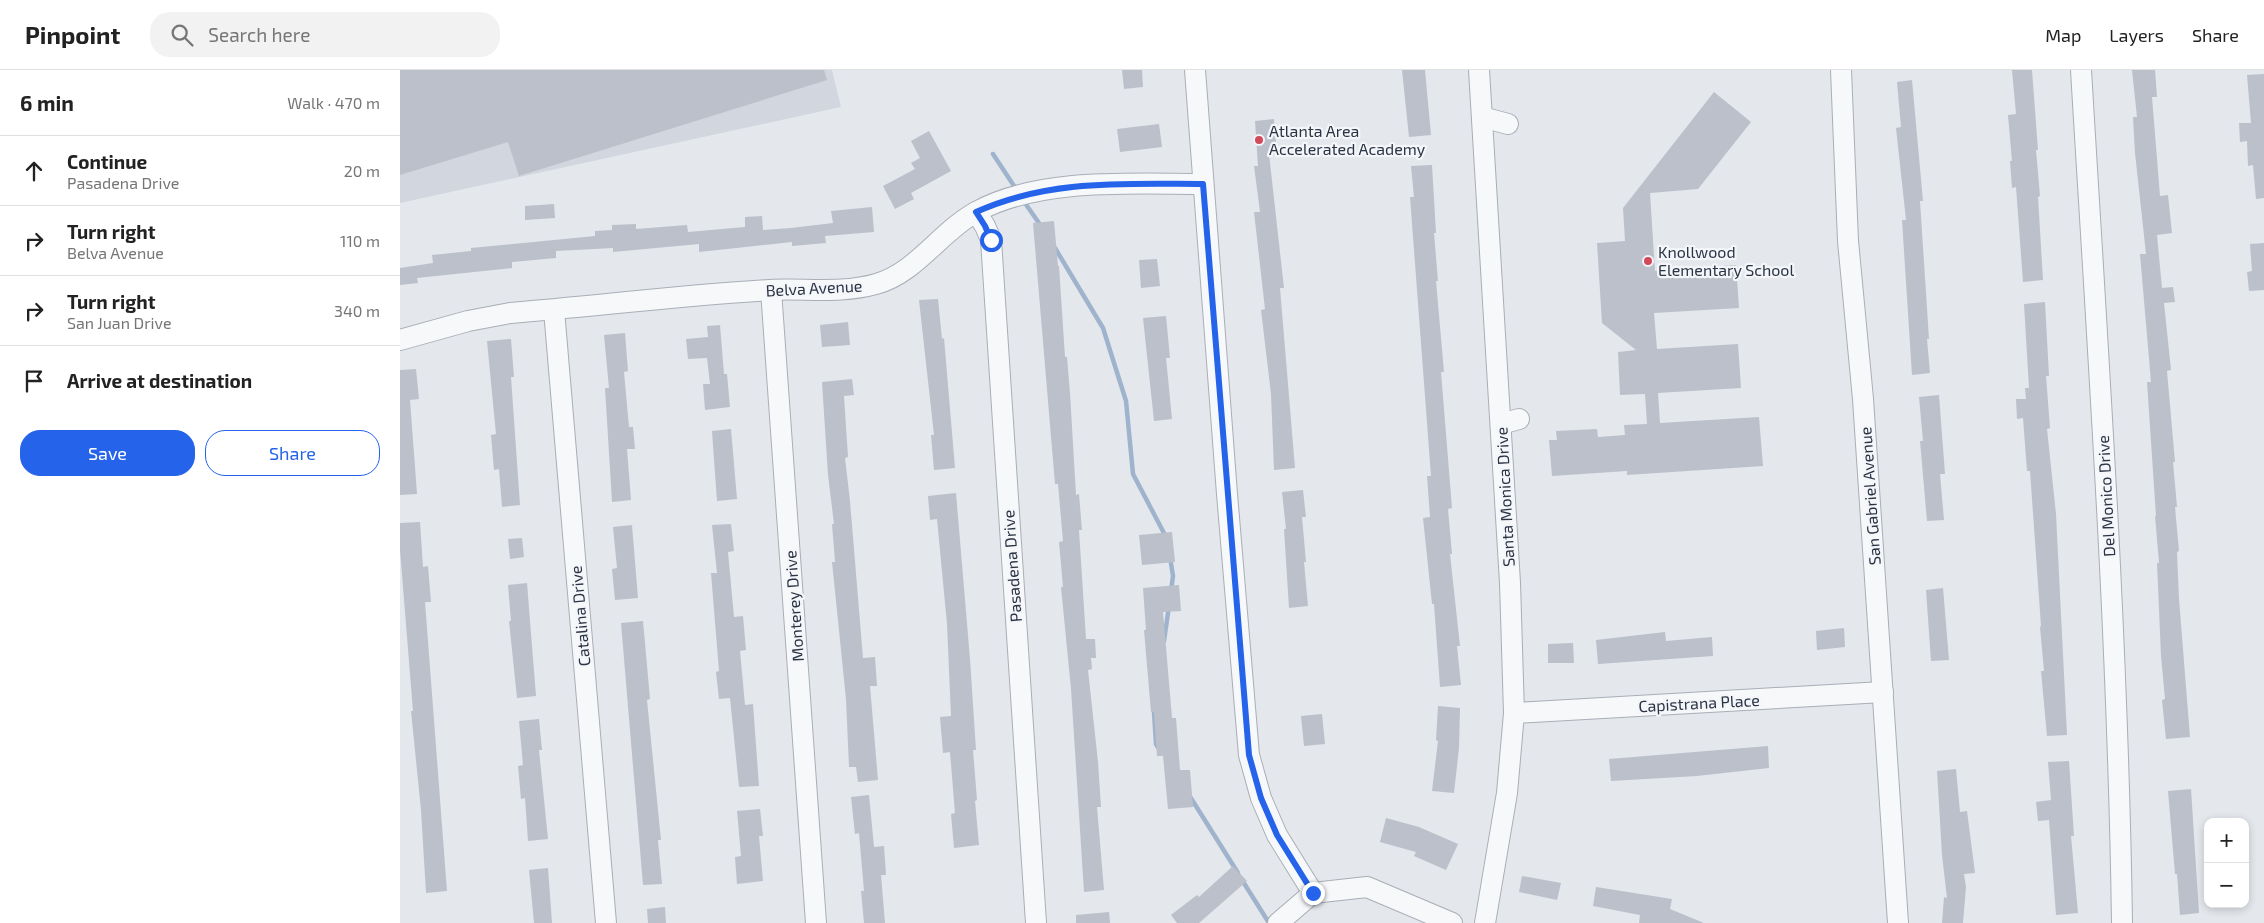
<!DOCTYPE html>
<meta charset="utf-8">
<style>
body{margin:0;font-family:"Exo 2",sans-serif;background:#f2f2f2;color:#222}
.controls{position:absolute;right:15px;bottom:15px;display:grid;overflow:hidden;border-radius:10px;box-shadow:0 2px 8px #0003}
.controls button{width:45px;height:45px;display:grid;place-items:center;padding:0;border:0;border-bottom:1px solid #e0e0e0;background:#fff;color:#222;font:25px sans-serif}
.stop{position:absolute;width:15px;height:15px;margin:-11px;border:4px solid #2563eb;border-radius:50%;background:#fff}
.stop.end{background:#2563eb;border-color:#fff;box-shadow:0 1px 5px #0008}
.list{margin:0;padding:0;list-style:none}
h2{display:flex;justify-content:space-between;align-items:center;height:65px;margin:0;padding:0 20px;font-size:21px}
h2 small{font-size:16px;font-weight:400;color:#767676}
.list li{display:grid;grid-template-columns:32px 1fr auto;gap:15px;align-items:center;box-sizing:border-box;height:70px;padding:0 20px;border-top:1px solid #e0e0e0}
.list b{display:block;font-size:19px;white-space:nowrap}
.list p{margin:0;font-size:16px;white-space:nowrap;color:#767676}
.list em{font-size:16px;font-style:normal;color:#767676}
.actions{display:flex;gap:10px;padding:15px 20px}
.actions a{flex:1;padding:11px 0;border:1px solid #2563eb;border-radius:20px;text-align:center;font-size:18px;color:#2563eb}
.actions .main{background:#2563eb;color:#fff}
.icon{flex:none;width:28px;height:28px;fill:none;stroke:currentColor;stroke-width:2;stroke-linecap:round;stroke-linejoin:round}
.map{position:relative;flex:none;width:1864px;height:853px;overflow:hidden}
header{display:flex;align-items:center;gap:30px;box-sizing:border-box;height:70px;padding:0 25px;background:#fff;border-bottom:1px solid #e0e0e0}
header strong{font-size:24px}
nav{display:flex;gap:28px;margin-inline-start:auto;font-size:18px}
.search{width:350px;height:45px;background:#f2f2f2;display:flex;align-items:center;gap:12px;box-sizing:border-box;padding:0 18px;border-radius:20px;color:#767676;font-size:19px}
main{display:flex}
aside{flex:1;background:#fff}
.map>svg:first-child{display:block}
.built{fill:#d2d6de}
.lines{fill:none;stroke-linecap:round;stroke-linejoin:round}
.stream{stroke:#9fb4cc;stroke-width:4.5}
.building{fill:#bbc0ca}
.minor-casing{stroke:#a9aeb7;stroke-width:22}
.minor{stroke:#f7f8fa;stroke-width:20}
.route{stroke:#2563eb;stroke-width:6}
.poi-dot{fill:#d1495b;stroke:#f4f6f9;stroke-width:2}
.labels{text-anchor:middle;stroke-width:4.5;stroke-linejoin:round;paint-order:stroke}
.poi-label{font-size:16px;fill:#2b3445;stroke:#f4f6f9;text-anchor:start}
.street-label{font-size:16px;fill:#2b3445;stroke:#f4f6f9}
</style>
<header>
<strong>Pinpoint</strong>
<div class="search"><svg class="icon" aria-label="search" viewBox="0 0 24 24"><circle cx="10" cy="10" r="6"/><path d="M15 15l6 6"/></svg>Search here</div>
<nav><a>Map</a><a>Layers</a><a>Share</a></nav>
</header>
<main>
<aside>
<h2>6 min<small>Walk · 470 m</small></h2>
<ul class="list">
<li><svg class="icon" aria-label="ahead" viewBox="0 0 24 24"><path d="M12 20V5M6 11l6-6 6 6"/></svg><div><b>Continue</b><p>Pasadena Drive</p></div><em>20 m</em></li>
<li><svg class="icon" aria-label="right" viewBox="0 0 24 24"><path d="M7 20v-9h11M14 6l5 5-5 5"/></svg><div><b>Turn right</b><p>Belva Avenue</p></div><em>110 m</em></li>
<li><svg class="icon" aria-label="right" viewBox="0 0 24 24"><path d="M7 20v-9h11M14 6l5 5-5 5"/></svg><div><b>Turn right</b><p>San Juan Drive</p></div><em>340 m</em></li>
<li><svg class="icon" aria-label="arrive" viewBox="0 0 24 24"><path d="M6 21V4h12l-3 4 3 4H6"/></svg><div><b>Arrive at destination</b></div></li>
</ul>
<div class="actions"><a class="main">Save</a><a>Share</a></div>
</aside>
<div class="map">
<svg width="1864" height="853" viewBox="0 0 1864 853">
<rect width="100%" height="100%" fill="#e4e7ec"/>
<polygon class="built" points="0,0 432,0 441,37 0,133"/>
<g class="lines">
<g class="stream">
<polyline points="593,84 616,119"/>
<polyline points="625,133 641,156"/>
<polyline points="655,178 703,258 726,331 733,404 766,467"/>
<polyline points="770,487 773,506 771,521"/>
<polyline points="764,571 769,536"/>
<polyline points="754,642 756,674 759,679"/>
<polyline points="789,725 838,803"/>
<polyline points="842,810 869,853"/>
</g>
</g>
<g class="building">
<polygon points="0,0 424,0 427,10 119,106 108,72 0,105"/>
<polygon points="722,0 742,0 743,17 724,19"/>
<polygon points="1002,0 1025,0 1031,65 1009,67"/>
<polygon points="1612,0 1632,0 1638,80 1636,80 1640,126 1638,127 1643,210 1623,212 1616,117 1612,118 1610,91 1612,91 1608,45 1616,44"/>
<polygon points="1732,0 1755,0 1757,27 1752,27 1760,126 1768,125 1772,163 1757,165 1762,218 1773,217 1775,232 1764,233 1771,300 1767,301 1775,392 1773,392 1777,437 1775,437 1779,481 1777,482 1779,529 1790,667 1766,669 1762,630 1765,629 1761,586 1757,493 1759,493 1755,446 1756,446 1747,312 1751,312 1740,184 1746,184 1735,83 1733,47 1737,47"/>
<polygon points="1864,4 1864,128 1856,129 1853,95 1848,96 1847,71 1840,72 1839,53 1851,53 1847,5"/>
<polygon points="1512,10 1523,131 1520,131 1529,269 1527,269 1530,303 1512,305 1502,150 1506,150 1496,58 1501,57 1497,12"/>
<polygon points="1314,22 1351,52 1298,119 1250,123 1255,201 1336,195 1339,238 1254,243 1257,279 1338,274 1341,318 1258,323 1260,353 1359,347 1363,396 1227,405 1227,401 1152,406 1149,370 1157,370 1156,361 1197,359 1198,367 1225,365 1224,355 1247,354 1245,324 1220,325 1218,282 1236,280 1202,253 1197,173 1225,171 1223,138"/>
<polygon points="874,49 877,84 869,84 884,218 880,218 895,398 874,400 871,324 861,240 865,239 854,142 860,142 854,96 858,96 855,51"/>
<polygon points="759,54 762,77 720,82 717,59"/>
<polygon points="529,61 551,101 511,123 514,129 495,139 483,116 515,99 511,93 520,88 511,71"/>
<polygon points="1032,95 1036,163 1034,163 1038,211 1036,211 1044,302 1041,302 1052,438 1048,439 1052,484 1050,484 1060,576 1057,576 1061,615 1040,617 1034,534 1032,534 1023,448 1030,447 1027,406 1031,406 1010,127 1014,127 1011,96"/>
<polygon points="154,134 155,148 125,150 125,136"/>
<polygon points="472,137 474,162 425,166 426,173 392,176 392,172 299,182 299,174 213,182 213,178 156,181 156,188 112,192 112,198 17,208 18,213 0,215 0,198 33,193 32,185 71,181 71,178 195,166 195,161 212,160 212,155 236,154 236,159 287,155 288,162 345,157 345,147 362,146 363,160 391,158 433,153 431,141"/>
<polygon points="654,151 658,196 659,196 665,287 667,287 670,323 676,425 679,424 682,460 679,460 686,569 695,569 696,588 691,588 692,599 688,600 698,692 701,737 697,737 704,820 684,822 671,619 661,517 663,517 659,472 663,471 658,414 655,414 633,153"/>
<polygon points="1864,173 1864,220 1849,221 1847,202 1852,201 1850,174"/>
<polygon points="757,189 760,216 741,218 739,190"/>
<polygon points="538,229 542,269 544,268 555,398 534,400 531,365 534,365 519,230"/>
<polygon points="1645,232 1649,306 1646,306 1650,358 1647,359 1656,444 1667,665 1647,666 1641,601 1644,601 1640,557 1641,556 1630,401 1627,401 1623,348 1617,349 1616,329 1626,329 1625,318 1629,318 1624,234"/>
<polygon points="766,246 770,288 766,288 772,349 754,351 743,248"/>
<polygon points="448,252 450,275 422,277 420,255"/>
<polygon points="320,255 324,304 327,304 330,337 305,340 303,314 310,314 307,288 288,289 286,269 308,267 307,256"/>
<polygon points="225,263 228,301 224,302 229,357 233,357 235,379 227,379 231,430 212,432 205,318 209,318 204,265"/>
<polygon points="111,269 114,307 111,307 120,435 102,437 99,399 94,400 91,365 96,364 87,271"/>
<polygon points="16,299 19,329 10,330 17,424 0,425 0,300"/>
<polygon points="452,309 454,325 444,326 448,387 445,388 450,431 463,588 475,587 477,616 470,616 478,710 458,712 456,697 449,697 446,629 432,492 435,492 432,454 434,454 428,405 422,312"/>
<polygon points="1539,325 1545,404 1540,404 1544,450 1527,451 1520,371 1523,371 1519,327"/>
<polygon points="331,359 337,429 317,431 312,361"/>
<polygon points="903,420 906,447 902,447 906,492 904,492 908,536 889,538 884,459 886,459 882,422"/>
<polygon points="556,423 570,589 576,680 573,680 577,730 575,731 579,775 554,778 551,744 555,743 550,682 543,683 540,647 551,646 547,554 537,449 530,450 528,426"/>
<polygon points="20,452 23,497 28,496 31,532 25,532 47,821 26,823 21,740 11,641 13,641 0,480 0,453"/>
<polygon points="331,454 334,481 328,482 334,547 343,546 346,580 340,581 345,635 353,634 359,716 339,717 330,628 319,629 316,602 319,601 311,503 317,503 312,455"/>
<polygon points="232,455 238,528 215,530 212,499 217,498 213,457"/>
<polygon points="772,462 775,492 742,495 739,465"/>
<polygon points="122,468 124,487 110,489 108,469"/>
<polygon points="127,513 136,626 117,628 109,551 111,551 108,515"/>
<polygon points="779,515 781,541 763,542 772,648 776,648 780,700 790,700 793,737 768,739 763,686 757,686 754,642 751,642 744,560 746,560 743,518"/>
<polygon points="1543,518 1549,590 1531,591 1526,520"/>
<polygon points="243,551 250,629 247,630 261,770 258,770 262,814 243,815 221,553"/>
<polygon points="1444,558 1445,577 1417,580 1416,561"/>
<polygon points="1265,562 1266,571 1312,567 1313,586 1198,594 1196,570"/>
<polygon points="1173,573 1174,593 1148,593 1148,574"/>
<polygon points="1038,636 1060,638 1059,678 1054,723 1032,721 1038,671 1036,670"/>
<polygon points="922,644 925,674 904,676 901,646"/>
<polygon points="139,649 142,680 139,680 148,769 128,771 125,728 121,729 118,696 123,695 119,651"/>
<polygon points="1368,676 1369,698 1297,706 1211,711 1209,689"/>
<polygon points="1669,691 1674,766 1671,766 1678,843 1656,845 1649,750 1638,751 1636,732 1651,730 1648,692"/>
<polygon points="1556,699 1560,742 1567,741 1575,803 1564,804 1566,817 1563,853 1542,853 1544,827 1547,828 1542,785 1537,701"/>
<polygon points="1791,719 1799,843 1780,845 1777,804 1775,804 1768,721"/>
<polygon points="469,725 474,777 484,776 486,805 481,805 485,853 464,853 461,821 464,821 459,763 455,764 451,727"/>
<polygon points="360,739 363,766 359,766 363,811 337,814 335,787 341,786 337,741"/>
<polygon points="986,748 1019,757 1058,774 1046,800 1014,786 1016,782 980,772"/>
<polygon points="833,796 847,811 799,853 777,853 771,845 797,825 799,827"/>
<polygon points="148,798 152,853 134,853 129,800"/>
<polygon points="1122,806 1161,813 1157,830 1119,822"/>
<polygon points="1196,817 1272,829 1270,839 1304,853 1239,853 1240,845 1193,836"/>
<polygon points="265,837 266,853 248,853 247,839"/>
<polygon points="709,842 710,853 676,853 676,845"/>
</g>
<g class="lines">
<g class="minor-casing">
<g id="minor">
<polyline points="795,0 827,424 849,685 861,728 877,765 913,823"/>
<polyline points="1079,0 1110,513 1114,643 1107,723 1085,853"/>
<polyline points="1441,0 1448,171 1463,329 1498,853"/>
<path d="M1681,0C1698,284 1718,568 1722,853"/>
<polyline points="1082,47 1108,54"/>
<polyline points="576,142 585,156 591,170 636,853"/>
<polyline points="371,220 416,853"/>
<polyline points="154,240 206,853"/>
<path d="M0,270L68,251L110,243C197,236 283,225 370,220C405,218 441,224 476,214C516,203 540,162 576,142C639,107 734,114 803,114"/>
<polyline points="1101,354 1119,349"/>
<polyline points="1114,643 1483,622"/>
<polyline points="878,853 913,823 967,817 1052,853"/>
</g>
</g>
<use href="#minor" class="minor"/>
</g>
<g class="lines">
<path class="route" d="M591,170L585,156L576,142C649,109 725,114 803,114L849,685L861,728L877,765L913,823"/>
</g>
<g class="poi-dot">
<circle cx="859" cy="70" r="5"/>
<circle cx="1248" cy="191" r="5"/>
</g>
<g class="labels">
<g class="poi-label">
<text x="869" y="67">Atlanta Area<tspan x="869" dy="18">Accelerated Academy</tspan></text>
<text x="1258" y="188">Knollwood<tspan x="1258" dy="18">Elementary School</tspan></text>
</g>
<g class="street-label">
<text transform="translate(414 218) rotate(-3)" y="6">Belva Avenue</text>
<text transform="translate(1470 426) rotate(-94)" y="6">San Gabriel Avenue</text>
<text transform="translate(1706 426) rotate(-93)" y="6">Del Monico Drive</text>
<text transform="translate(1105 427) rotate(-93)" y="6">Santa Monica Drive</text>
<text transform="translate(612 496) rotate(-94)" y="6">Pasadena Drive</text>
<text transform="translate(394 536) rotate(-94)" y="6">Monterey Drive</text>
<text transform="translate(180 546) rotate(-95)" y="6">Catalina Drive</text>
<text transform="translate(1299 633) rotate(-3)" y="6">Capistrana Place</text>
</g>
</g>
</svg>
<div class="controls">
<button>+</button>
<button>−</button>
</div>
<div class="stop" style="left:591px;top:170px"></div>
<div class="stop end" style="left:913px;top:823px"></div>
</div>
</main>
